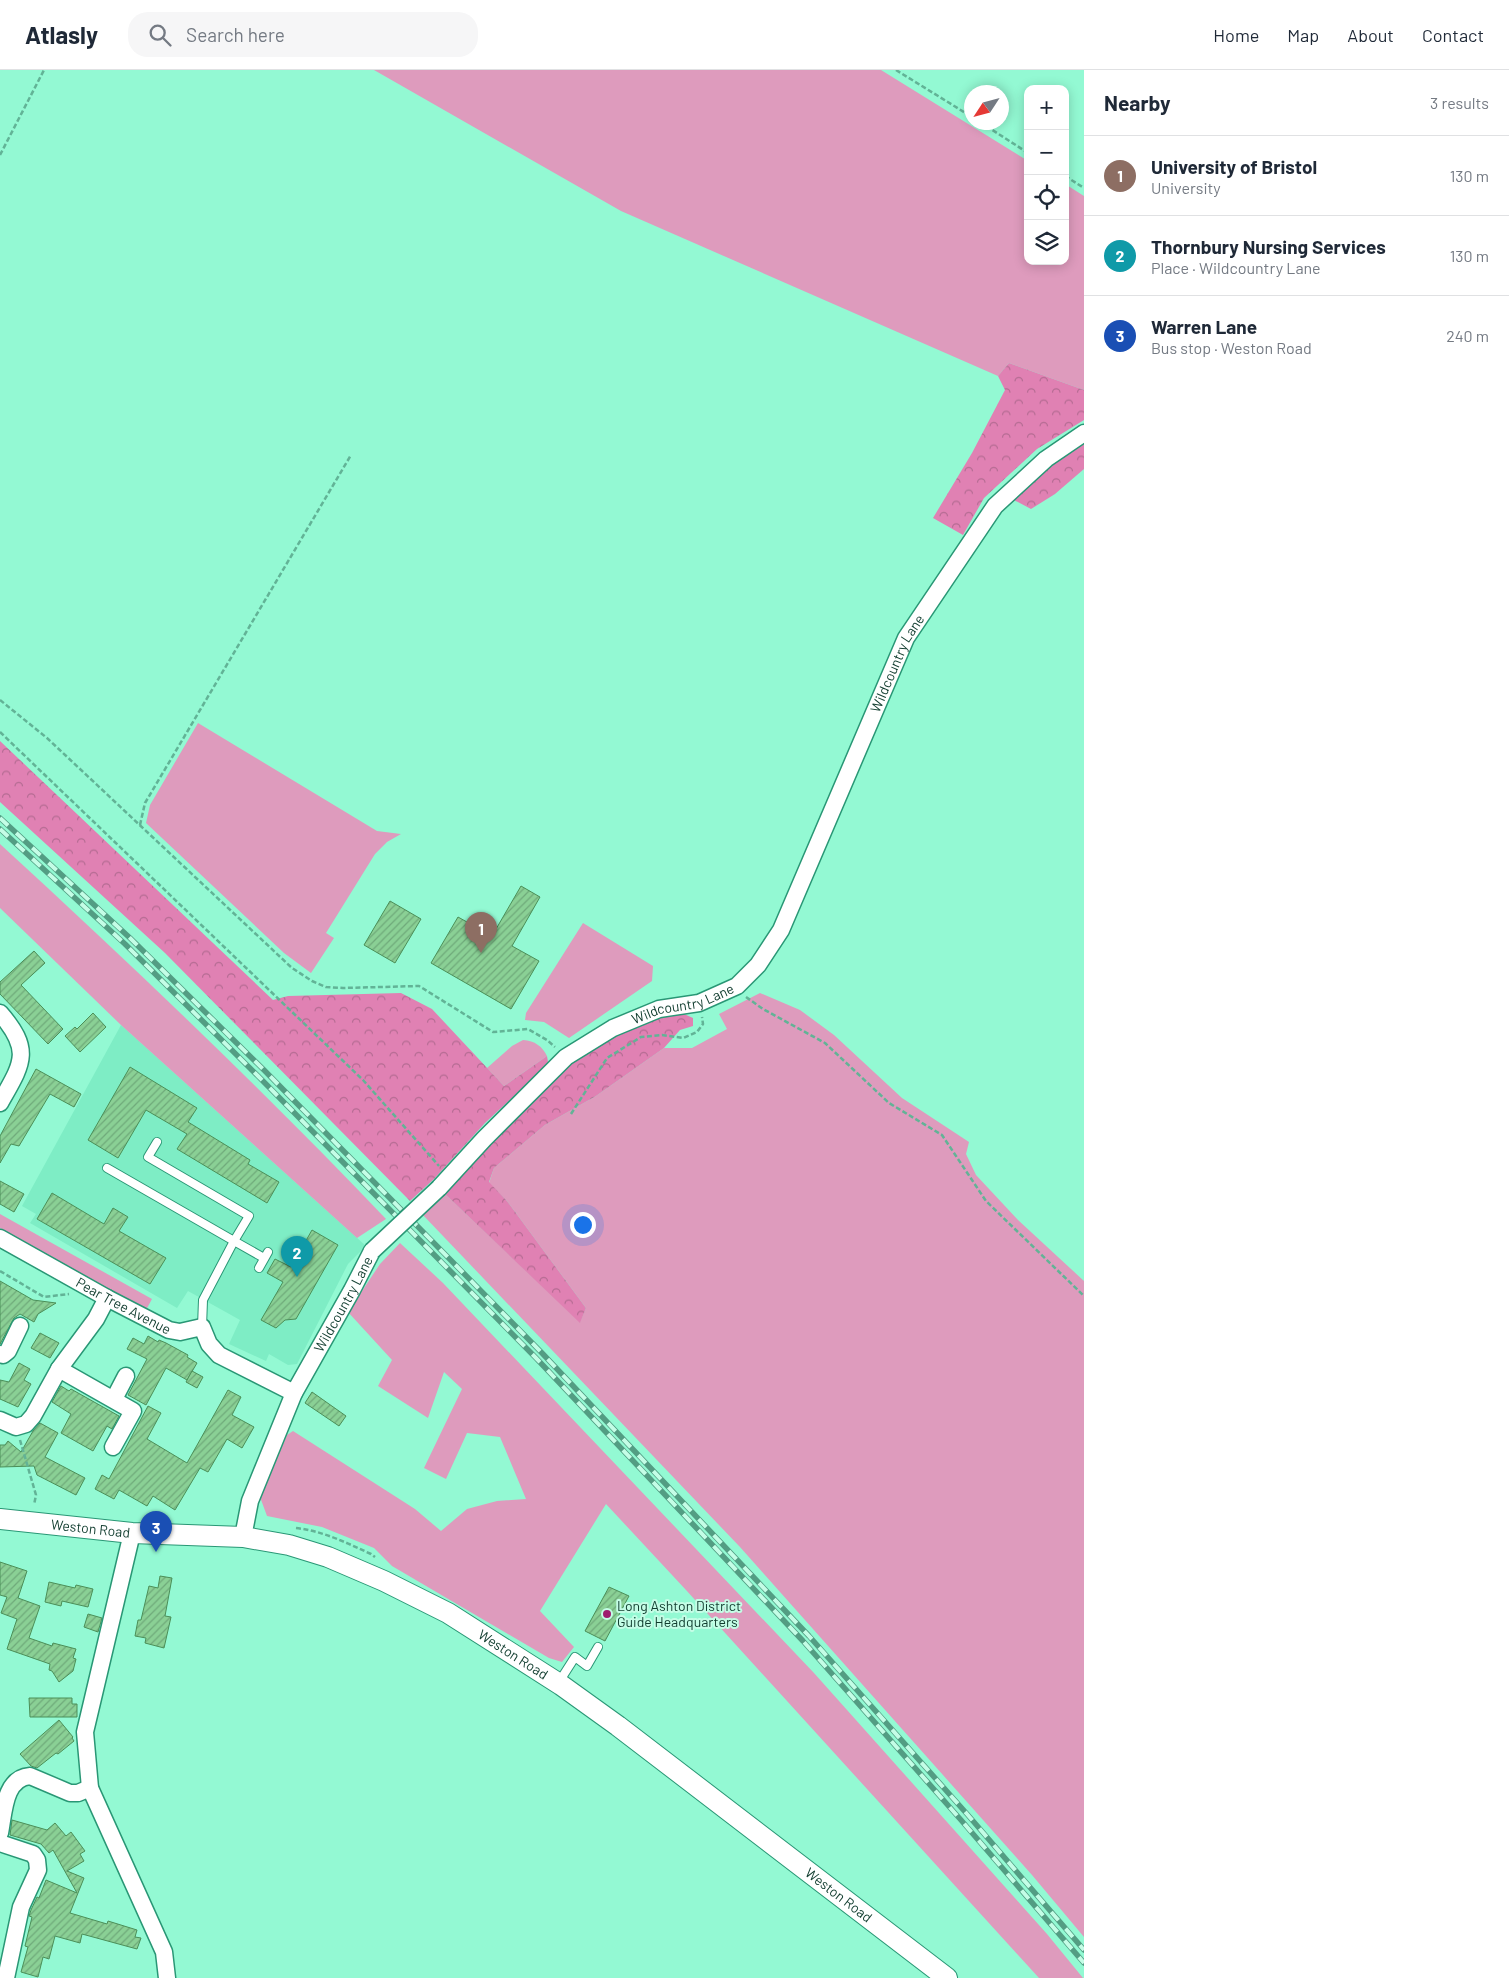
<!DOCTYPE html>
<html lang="en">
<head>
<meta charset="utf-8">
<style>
  :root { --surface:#fff; --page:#f6f6f7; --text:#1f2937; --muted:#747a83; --line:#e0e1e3; --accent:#0b8043 }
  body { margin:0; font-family:Barlow,sans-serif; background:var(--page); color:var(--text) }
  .controls { position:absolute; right:15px; top:15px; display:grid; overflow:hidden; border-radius:10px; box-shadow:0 2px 12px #0003 }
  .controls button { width:45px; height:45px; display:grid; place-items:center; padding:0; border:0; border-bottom:1px solid var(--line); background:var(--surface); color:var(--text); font:25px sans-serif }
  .compass { position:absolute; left:964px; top:15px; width:45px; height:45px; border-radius:50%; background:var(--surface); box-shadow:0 2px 12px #0003; rotate:234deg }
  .you { position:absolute; left:582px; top:1154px; width:18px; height:18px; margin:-12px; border:4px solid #fff; border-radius:50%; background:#1a73e8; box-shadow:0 0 0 8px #1a73e833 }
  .badge { display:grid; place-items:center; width:32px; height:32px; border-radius:50%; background:var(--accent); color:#fff; font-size:16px; font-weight:700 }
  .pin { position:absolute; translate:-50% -41px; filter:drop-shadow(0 1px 2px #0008) }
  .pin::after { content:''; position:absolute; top:26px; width:18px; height:15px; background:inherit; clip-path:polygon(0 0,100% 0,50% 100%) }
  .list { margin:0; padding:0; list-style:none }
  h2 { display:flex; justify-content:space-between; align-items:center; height:65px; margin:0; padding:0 20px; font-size:21px }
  h2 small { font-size:16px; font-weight:400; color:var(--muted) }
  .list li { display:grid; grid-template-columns:32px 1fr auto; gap:15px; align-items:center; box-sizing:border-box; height:80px; padding:0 20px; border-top:1px solid var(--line) }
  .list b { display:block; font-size:19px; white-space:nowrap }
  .list p { margin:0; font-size:16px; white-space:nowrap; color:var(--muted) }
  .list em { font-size:16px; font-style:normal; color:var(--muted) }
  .icon { flex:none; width:28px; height:28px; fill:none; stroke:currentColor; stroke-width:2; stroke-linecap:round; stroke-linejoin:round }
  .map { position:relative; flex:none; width:1084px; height:1908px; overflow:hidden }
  header { display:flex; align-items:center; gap:30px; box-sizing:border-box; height:70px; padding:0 25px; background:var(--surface); border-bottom:1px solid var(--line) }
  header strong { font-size:24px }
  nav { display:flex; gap:28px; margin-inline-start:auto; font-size:18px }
  .search { width:350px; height:45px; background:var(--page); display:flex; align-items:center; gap:12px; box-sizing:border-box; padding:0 18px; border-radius:20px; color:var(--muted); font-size:19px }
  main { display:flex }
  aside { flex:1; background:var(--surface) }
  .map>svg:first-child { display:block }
  .built { fill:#7eedc5 }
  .green { fill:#de9bbd }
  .forest { fill:url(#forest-crowns) }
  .building { fill:url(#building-hatch); stroke:#4b8f58 }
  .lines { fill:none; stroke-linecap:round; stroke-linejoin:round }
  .service-casing { stroke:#299775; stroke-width:10 }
  .minor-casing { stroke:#299775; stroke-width:19 }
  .tertiary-casing { stroke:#299775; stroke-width:22 }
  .path { stroke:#62b396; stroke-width:2.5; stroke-dasharray:5 2.5; stroke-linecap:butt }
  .service { stroke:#fff; stroke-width:8 }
  .minor { stroke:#fff; stroke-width:16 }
  .tertiary { stroke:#fff; stroke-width:20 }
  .rail-casing { stroke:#539d83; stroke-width:5.5 }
  .rail { stroke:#c4fde6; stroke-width:4; stroke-dasharray:11; stroke-linecap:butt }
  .minor-bridge-casing { stroke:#299775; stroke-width:19; stroke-linecap:butt }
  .minor-bridge { stroke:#fff; stroke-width:16 }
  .poi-dot { fill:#9e1c6e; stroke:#c4fde6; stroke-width:2 }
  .labels { text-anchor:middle; stroke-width:4; stroke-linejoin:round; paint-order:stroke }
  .street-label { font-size:14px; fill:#103c2e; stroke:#c4fde6 }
  .poi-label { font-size:14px; fill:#103c2e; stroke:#c4fde6; text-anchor:start }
</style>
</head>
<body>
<header>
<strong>Atlasly</strong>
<div class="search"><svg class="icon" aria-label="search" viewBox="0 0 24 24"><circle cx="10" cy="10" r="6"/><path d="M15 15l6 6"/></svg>Search here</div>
<nav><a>Home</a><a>Map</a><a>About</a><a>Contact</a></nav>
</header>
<main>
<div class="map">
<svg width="1084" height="1908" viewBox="0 0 1084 1908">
  <defs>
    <pattern id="forest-crowns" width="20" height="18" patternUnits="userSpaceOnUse" patternTransform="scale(1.25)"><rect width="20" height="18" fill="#e081b3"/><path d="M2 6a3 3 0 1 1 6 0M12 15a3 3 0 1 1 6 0" fill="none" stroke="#b46b92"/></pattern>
    <pattern id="building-hatch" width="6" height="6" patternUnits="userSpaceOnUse" patternTransform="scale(1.25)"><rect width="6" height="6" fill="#8ad095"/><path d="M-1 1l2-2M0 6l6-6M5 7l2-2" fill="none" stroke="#6faa7a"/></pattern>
  </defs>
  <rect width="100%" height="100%" fill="#93f9d3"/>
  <polygon class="built" points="121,955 366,1176 348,1194 297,1294 288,1295 269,1284 266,1291 229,1274 240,1250 188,1221 177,1238 30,1153 36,1144 22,1136"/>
  <g class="green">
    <polygon points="374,0 881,0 1028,91 1028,191 1065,191 1065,114 1084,126 1084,320 1009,293 998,306 621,141"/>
    <polygon points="198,653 377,761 401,764 387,772 375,784 326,863 334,868 311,903 284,883 146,753 150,735"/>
    <path d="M0,774C132,895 262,1019 386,1149L357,1168L121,955L0,838Z"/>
    <polygon points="583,853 653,896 652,911 569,968 544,952 525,950 526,943"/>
    <polygon points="760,923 800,940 834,965 902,1028 969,1072 966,1084 976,1105 1018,1150 1084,1211 1084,1867 1032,1805 740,1477 422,1144 444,1123 580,1252 586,1238 507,1131 489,1113 494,1098 545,1055 596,1026 664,978 692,978 727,959 719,944"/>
    <path d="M523,970C535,971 542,976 547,986L504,1016L487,998L512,976Z"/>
    <polygon points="0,1144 152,1229 146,1240 0,1158"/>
    <polygon points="400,1173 443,1213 814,1603 1047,1864 1083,1908 1039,1908 686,1520 606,1434 540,1541 574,1577 562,1592 549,1588 392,1496 374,1478 322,1457 267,1446 260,1427 287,1365 293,1361 415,1439 441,1461 467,1439 497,1431 526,1429 500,1367 467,1363 446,1409 424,1398 462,1319 444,1302 428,1348 378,1316 392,1290 348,1242 380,1194"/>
  </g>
  <g class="forest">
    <polygon points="1009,293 1084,320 1084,350 1037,379 984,428 963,465 933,448 972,383 1005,320 998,306"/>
    <polygon points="1084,374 1084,399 1055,424 1031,439 1012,429 1049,397"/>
    <polygon points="0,671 273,930 288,926 401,923 432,939 504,1016 547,986 548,992 544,998 485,1053 434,1109 410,1131 165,883 0,732"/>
    <polygon points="684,944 693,948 693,956 680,960 664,978 596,1026 545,1055 494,1098 489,1112 507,1131 586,1238 580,1253 444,1123 487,1074 569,992 614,963 657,946"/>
  </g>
  <g class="building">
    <polygon points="521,816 540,827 512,876 539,891 511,939 431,893 458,847 492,866"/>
    <polygon points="390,831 421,849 395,893 364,875"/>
    <polygon points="34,881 45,893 21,915 63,959 48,974 0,924 0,912"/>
    <polygon points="93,943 106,957 80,982 65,966 75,957 77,959"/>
    <polygon points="130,997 197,1038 188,1052 250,1090 248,1094 279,1112 267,1133 177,1079 187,1064 146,1040 118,1088 88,1070"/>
    <polygon points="36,999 81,1024 74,1037 50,1024 19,1076 11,1074 0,1093 0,1066"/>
    <polygon points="0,1111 24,1124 14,1142 0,1134"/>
    <polygon points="52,1123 104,1154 113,1138 128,1147 119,1161 166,1188 150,1214 37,1149"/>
    <polygon points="312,1160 338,1175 296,1249 285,1250 276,1258 261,1250 283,1212 267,1203 275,1189 291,1197"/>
    <polygon points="0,1211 33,1230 56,1233 38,1244 34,1252 20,1244 14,1248 0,1274"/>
    <polygon points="40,1263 59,1273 50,1288 31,1278"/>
    <polygon points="148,1266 158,1272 159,1270 166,1273 188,1285 187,1287 197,1293 187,1310 166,1298 146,1335 128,1325 147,1289 127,1279 133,1268 144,1274"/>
    <polygon points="19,1293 30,1299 24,1310 31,1314 18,1337 0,1329 0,1310 9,1312"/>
    <polygon points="192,1301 203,1307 197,1318 186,1312"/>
    <polygon points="61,1316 69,1321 71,1319 119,1346 112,1359 107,1356 93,1381 61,1363 71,1344 52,1332"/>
    <polygon points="228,1320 241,1327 232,1345 254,1357 242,1378 227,1369 208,1402 200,1398 175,1440 153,1426 147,1436 119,1420 114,1429 95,1419 102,1405 109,1409 148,1336 161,1343 147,1369 187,1393"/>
    <polygon points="312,1322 346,1346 339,1356 305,1333"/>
    <polygon points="40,1353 58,1363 45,1387 85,1408 76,1425 37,1405 34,1396 0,1397 0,1375 5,1375 8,1371 21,1382 33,1361"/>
    <polygon points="0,1492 27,1501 18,1528 40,1536 29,1568 52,1576 53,1573 76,1579 73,1588 76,1589 73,1601 59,1612 52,1601 49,1600 50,1594 7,1579 17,1549 1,1543 7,1527 0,1525"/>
    <polygon points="160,1506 172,1508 165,1546 171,1547 164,1578 145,1573 146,1568 135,1566 138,1550 141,1550 149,1516 158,1518"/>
    <polygon points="49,1512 75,1518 76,1515 93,1519 88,1537 62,1531 61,1536 45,1532"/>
    <polygon points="609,1517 629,1526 605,1571 585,1561"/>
    <polygon points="88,1544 102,1548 98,1562 84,1557"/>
    <polygon points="29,1628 72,1628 72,1634 77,1634 77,1647 30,1647"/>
    <polygon points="59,1650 73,1667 72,1668 74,1671 58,1684 56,1683 37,1698 31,1696 20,1684"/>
    <polygon points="12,1750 47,1760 55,1753 66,1766 71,1762 85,1781 80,1784 84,1791 67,1801 84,1808 70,1843 107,1854 108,1851 137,1860 135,1867 141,1868 137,1879 82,1864 80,1873 55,1866 49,1889 43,1887 38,1907 21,1902 28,1877 25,1876 32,1847 29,1846 31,1840 37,1827 39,1828 46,1810 77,1823 53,1780 49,1783 41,1774 10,1765"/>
  </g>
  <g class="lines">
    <g class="service-casing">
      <g id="service">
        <polyline points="107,1098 234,1171 249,1146 148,1087 157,1072"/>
        <polyline points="259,1198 268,1182"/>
        <polyline points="202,1257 203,1230 234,1171 264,1188"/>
        <polyline points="559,1612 575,1587 587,1596 598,1577"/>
      </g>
    </g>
    <g class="minor-casing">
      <g id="minor">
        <path d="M0,943C33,981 22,994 0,1033"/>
        <path id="s1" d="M439,1118L484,1069L566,987L613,958L659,939L699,933L737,916L758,895L781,860L906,568L995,436L1046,389L1084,363"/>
        <path id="s2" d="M0,1168L107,1228L169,1260L180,1262L202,1257L209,1274L219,1285L294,1323"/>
        <polyline points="0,1284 3,1285 8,1281 20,1256"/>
        <polyline points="59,1299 133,1341 113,1377"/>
        <polyline points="114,1329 126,1306"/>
        <polyline points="0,1350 16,1357 26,1354 33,1346 59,1299 96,1249 107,1228"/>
        <polyline points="132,1463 85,1662 90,1718 164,1882 167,1908"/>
        <path id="s3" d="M243,1467L250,1431L294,1323L352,1220L372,1181"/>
        <path d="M0,1763C4,1743 4,1708 30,1706L70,1723H78L90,1718"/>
        <polyline points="0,1773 33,1784 37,1790 38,1800 21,1837 6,1908"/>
      </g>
    </g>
    <g class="tertiary-casing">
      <g id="tertiary">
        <path id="s4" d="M0,1449L132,1463L243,1467L289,1475L328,1487L384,1511L448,1543L561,1615L618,1656L947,1908"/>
      </g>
    </g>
    <g class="path">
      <polyline points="896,0 972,47"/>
      <polyline points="980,52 1028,83"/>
      <polyline points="0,85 44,0"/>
      <polyline points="1065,106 1084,118"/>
      <polyline points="0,630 47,668 292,898 312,911 326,917 343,918 419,916 493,962 528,959 547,970 555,977"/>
      <polyline points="0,662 363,1010 439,1096"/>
      <polyline points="140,755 145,733 351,385"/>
      <polyline points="746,927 763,939 825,973 889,1033 942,1065 986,1131 1084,1226"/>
      <polyline points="571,1044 607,988 641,967 662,965 683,968 697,962 703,954 702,947"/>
      <polyline points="0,1201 44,1227 69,1224"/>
      <polyline points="20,1370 36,1425 34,1435"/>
      <path d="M296,1458C323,1461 347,1473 371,1484L375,1487"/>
    </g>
    <use href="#service" class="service"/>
    <use href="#minor" class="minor"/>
    <use href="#tertiary" class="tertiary"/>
    <g class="rail-casing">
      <g id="rail">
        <polyline points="0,748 130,868 264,1000 542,1283 809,1566 967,1744 1084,1880"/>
        <polyline points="0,759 125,874 258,1006 536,1288 803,1571 961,1750 1084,1893"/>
      </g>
    </g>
    <use href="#rail" class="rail"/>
    <g class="minor-bridge-casing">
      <polyline id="minor-bridge" points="372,1181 439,1118"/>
    </g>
    <use href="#minor-bridge" class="minor-bridge"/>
  </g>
  <circle class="poi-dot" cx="607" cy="1544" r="5"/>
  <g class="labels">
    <g class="street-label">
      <text dy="5" stroke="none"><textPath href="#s1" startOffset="732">Wildcountry Lane</textPath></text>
      <text dy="5" stroke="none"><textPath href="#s1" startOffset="312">Wildcountry Lane</textPath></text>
      <text dy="5" stroke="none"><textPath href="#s3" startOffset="255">Wildcountry Lane</textPath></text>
      <text dy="5" stroke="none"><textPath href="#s2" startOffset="141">Pear Tree Avenue</textPath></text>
      <text dy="5" stroke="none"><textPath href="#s4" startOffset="91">Weston Road</textPath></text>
      <text dy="5" stroke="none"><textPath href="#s4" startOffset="541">Weston Road</textPath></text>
      <text dy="5" stroke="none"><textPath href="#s4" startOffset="946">Weston Road</textPath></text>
    </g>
    <g class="poi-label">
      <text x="617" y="1541">Long Ashton District<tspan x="617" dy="16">Guide Headquarters</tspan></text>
    </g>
  </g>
</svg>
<div class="controls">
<button>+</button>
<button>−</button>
<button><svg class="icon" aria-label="locate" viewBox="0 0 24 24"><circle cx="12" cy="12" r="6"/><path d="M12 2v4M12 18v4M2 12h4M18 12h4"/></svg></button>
<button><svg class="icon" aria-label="layers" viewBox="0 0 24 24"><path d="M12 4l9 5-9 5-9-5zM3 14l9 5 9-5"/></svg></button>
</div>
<svg class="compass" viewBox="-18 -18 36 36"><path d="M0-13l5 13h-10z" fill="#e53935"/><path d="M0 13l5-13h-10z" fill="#747a83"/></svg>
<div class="you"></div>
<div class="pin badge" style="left:481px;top:883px;background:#8d6e63">1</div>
<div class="pin badge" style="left:297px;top:1207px;background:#0f9aa8">2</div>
<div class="pin badge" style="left:156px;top:1482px;background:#1a4fb4">3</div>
</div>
<aside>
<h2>Nearby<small>3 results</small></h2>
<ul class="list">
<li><span class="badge" style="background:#8d6e63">1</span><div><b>University of Bristol</b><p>University</p></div><em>130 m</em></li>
<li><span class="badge" style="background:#0f9aa8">2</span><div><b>Thornbury Nursing Services</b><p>Place · Wildcountry Lane</p></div><em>130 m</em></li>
<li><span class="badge" style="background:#1a4fb4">3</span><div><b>Warren Lane</b><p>Bus stop · Weston Road</p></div><em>240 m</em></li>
</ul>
</aside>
</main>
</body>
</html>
